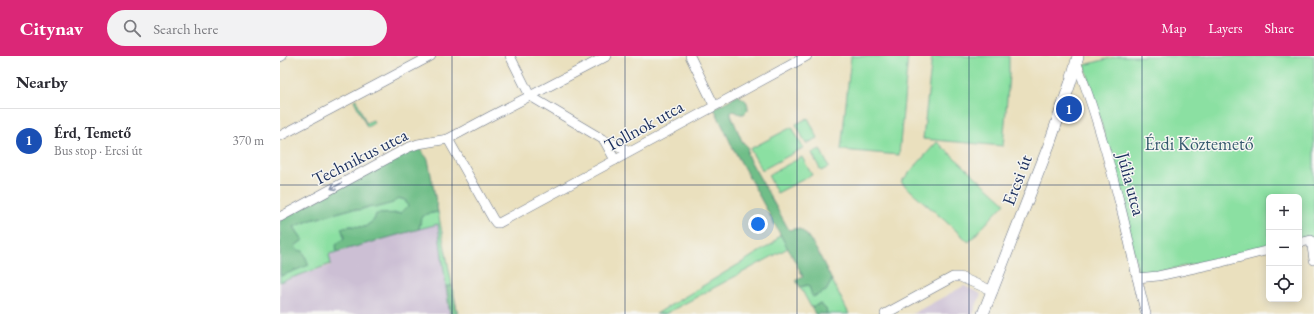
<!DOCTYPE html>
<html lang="en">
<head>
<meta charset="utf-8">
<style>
  :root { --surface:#fff; --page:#f2f2f3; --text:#2b2b33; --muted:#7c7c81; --line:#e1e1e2; --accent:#db2777 }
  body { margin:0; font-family:"EB Garamond",serif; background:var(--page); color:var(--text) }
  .controls { position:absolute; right:12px; bottom:12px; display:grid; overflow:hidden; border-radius:6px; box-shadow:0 2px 10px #0003 }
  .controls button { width:36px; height:36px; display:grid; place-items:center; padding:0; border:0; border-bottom:1px solid var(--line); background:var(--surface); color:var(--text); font:20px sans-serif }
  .you { position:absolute; left:478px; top:168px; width:14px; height:14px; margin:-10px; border:3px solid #fff; border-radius:50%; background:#1a73e8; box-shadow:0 0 0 6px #1a73e833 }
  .badge { display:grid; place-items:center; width:26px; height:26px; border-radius:50%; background:var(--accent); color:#fff; font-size:13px; font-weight:700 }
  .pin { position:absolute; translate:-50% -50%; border:2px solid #fff; box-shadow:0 1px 4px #0006 }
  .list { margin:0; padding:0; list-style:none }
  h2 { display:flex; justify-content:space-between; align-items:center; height:52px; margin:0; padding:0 16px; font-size:17px }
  h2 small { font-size:13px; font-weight:400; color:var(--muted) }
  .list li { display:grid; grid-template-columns:26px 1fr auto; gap:12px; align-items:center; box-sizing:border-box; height:64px; padding:0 16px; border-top:1px solid var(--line) }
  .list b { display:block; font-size:15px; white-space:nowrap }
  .list p { margin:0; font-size:13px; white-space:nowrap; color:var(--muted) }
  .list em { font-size:13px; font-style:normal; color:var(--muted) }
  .icon { flex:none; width:22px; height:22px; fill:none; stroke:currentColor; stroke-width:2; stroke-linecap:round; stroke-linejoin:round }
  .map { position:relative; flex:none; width:1034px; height:258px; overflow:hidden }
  header { display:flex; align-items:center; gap:24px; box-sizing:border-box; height:56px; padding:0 20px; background:var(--accent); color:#fff }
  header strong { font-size:19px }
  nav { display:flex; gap:22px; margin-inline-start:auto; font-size:14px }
  .search { width:280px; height:36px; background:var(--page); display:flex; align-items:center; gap:10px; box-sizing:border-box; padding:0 14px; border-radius:22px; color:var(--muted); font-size:15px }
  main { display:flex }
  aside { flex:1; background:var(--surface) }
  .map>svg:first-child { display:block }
  .industrial { fill:#ccbfd4 }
  .green { fill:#8be0a2; stroke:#538880 }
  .forest { fill:#70be88; stroke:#467673 }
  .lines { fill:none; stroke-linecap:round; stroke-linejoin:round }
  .minor-casing { stroke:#636d80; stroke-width:10 }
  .major-casing { stroke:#636d80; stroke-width:12 }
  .minor { stroke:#fff; stroke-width:9 }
  .major { stroke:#fff; stroke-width:11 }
  .oneway { stroke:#8d97ae }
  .grid { fill:none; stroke:#1b2f5e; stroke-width:1; stroke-opacity:0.55 }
  .labels { text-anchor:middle; stroke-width:3; stroke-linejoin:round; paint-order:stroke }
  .street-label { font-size:18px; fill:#1b2f5e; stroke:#f6f6f2 }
  .park-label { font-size:18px; fill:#375b6f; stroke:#f6f6f2 }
</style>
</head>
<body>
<header>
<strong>Citynav</strong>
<div class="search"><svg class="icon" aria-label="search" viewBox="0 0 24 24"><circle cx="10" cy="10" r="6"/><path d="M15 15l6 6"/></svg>Search here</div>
<nav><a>Map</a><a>Layers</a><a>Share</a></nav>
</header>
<main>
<aside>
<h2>Nearby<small></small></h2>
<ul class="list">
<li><span class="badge" style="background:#1a4fb4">1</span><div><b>Érd, Temető</b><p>Bus stop · Ercsi út</p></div><em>370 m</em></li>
</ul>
</aside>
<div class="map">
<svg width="1034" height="258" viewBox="0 0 1034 258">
  <rect width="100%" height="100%" fill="#f6f6f2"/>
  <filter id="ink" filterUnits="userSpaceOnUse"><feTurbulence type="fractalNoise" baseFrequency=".025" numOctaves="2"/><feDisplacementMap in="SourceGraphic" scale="8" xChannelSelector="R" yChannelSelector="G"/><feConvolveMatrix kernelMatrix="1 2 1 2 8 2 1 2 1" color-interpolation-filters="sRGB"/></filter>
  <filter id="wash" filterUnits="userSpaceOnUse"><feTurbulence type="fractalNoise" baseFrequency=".012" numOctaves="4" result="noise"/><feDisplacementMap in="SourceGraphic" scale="16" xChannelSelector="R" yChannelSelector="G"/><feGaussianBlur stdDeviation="0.9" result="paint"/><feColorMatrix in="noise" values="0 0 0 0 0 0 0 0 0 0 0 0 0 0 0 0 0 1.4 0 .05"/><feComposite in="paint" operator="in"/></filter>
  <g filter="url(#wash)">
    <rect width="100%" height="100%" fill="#eae0be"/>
    <g class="industrial">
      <polygon points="158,167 170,258 0,258 0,226 51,209 49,198"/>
      <polygon points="684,230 701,238 693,258 632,258"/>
    </g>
    <g class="green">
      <polygon points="571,0 628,0 619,99 561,94"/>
      <polygon points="652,0 729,0 729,19 723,90 643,83"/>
      <polygon points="838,0 1034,0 1034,190 1019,185 1019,141 989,141 989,192 859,220 835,118 805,9"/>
      <polygon points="76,43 86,67 93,64 94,67 87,71 74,44"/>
      <polygon points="528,62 538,82 526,88 516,68"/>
      <polygon points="512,71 523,92 482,114 470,93"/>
      <polygon points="657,86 725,147 689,186 621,126"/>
      <polygon points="540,93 549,111 541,115 532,97"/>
      <polygon points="522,101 532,119 497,137 488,119"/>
      <polygon points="118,142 125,144 128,150 121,157 110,158 94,164 85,171 70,170 62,173 64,182 56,192 57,196 49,198 51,208 0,226 0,217 1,220 17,194 15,190 23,184 14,171 31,164 71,153 79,154"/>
      <polygon points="158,156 172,229 166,231 158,168 139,173 141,161 147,158"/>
      <polygon points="500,178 508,192 385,258 376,258 494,187"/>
      <polygon points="552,224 569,258 547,258 546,253 540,248 531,251 520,231 528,229 530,233 546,235"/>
    </g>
    <g class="forest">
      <path d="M459,39L460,41C467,44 468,47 468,54L464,58H460L454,55L451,56V59L462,85L468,91L467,99L509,174C512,173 516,172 519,173C530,176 546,213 552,224L546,235L533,241C530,237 531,233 528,229L520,231L516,224L523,220L453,92L434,52Z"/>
      <polygon points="137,90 148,103 158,156 147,158 141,161 139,173 57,196 56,189 64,182 64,178 61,173 70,170 85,171 94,164 96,158 121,157 128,150 125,144 118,142 113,147 95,152 91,150 79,154 71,153 31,164 14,171 23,184 15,190 17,194 23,195 29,209 1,220 0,217 0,164"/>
      <polygon points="172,229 178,258 170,258 166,231"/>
      <polygon points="540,248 546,253 547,258 535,258 531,251"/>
    </g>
  </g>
  <g filter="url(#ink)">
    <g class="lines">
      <g class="minor-casing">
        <g id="minor">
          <polyline points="230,0 250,40 324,84"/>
          <polyline points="410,0 434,49"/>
          <polyline points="0,1 2,0"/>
          <path d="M797,8C816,57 830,108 843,160C851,192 857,225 866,258"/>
          <polyline points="0,80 151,0"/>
          <polyline points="168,83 213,163 216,167 219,167 527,0"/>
          <polyline points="335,104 324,84 350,95"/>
          <polyline points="0,161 127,92 138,88 168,83 211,60 250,40 327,0"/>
          <polyline points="1019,187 1031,184 1034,204"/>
          <polyline points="857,222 878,220 942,206 989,194"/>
          <polyline points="605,258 673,221 680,221 713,235"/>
        </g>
      </g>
      <g class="major-casing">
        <polyline id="major" points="703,258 769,89 791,25 798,0"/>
      </g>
      <use href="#minor" class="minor"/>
      <use href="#major" class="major"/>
    </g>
    <defs><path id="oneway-shaft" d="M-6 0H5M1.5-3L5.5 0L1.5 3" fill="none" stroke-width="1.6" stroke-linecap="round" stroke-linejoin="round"/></defs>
    <use class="oneway" href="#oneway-shaft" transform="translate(56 130) rotate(152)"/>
  </g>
  <path class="grid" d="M172,0V258M345,0V258M517,0V258M689,0V258M862,0V258M0,129H1034"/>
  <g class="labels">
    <g class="street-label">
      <text transform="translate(364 70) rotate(-29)" y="6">Tollnok utca</text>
      <text transform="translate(80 101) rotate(-27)" y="6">Technikus utca</text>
      <text transform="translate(737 124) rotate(-69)" y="6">Ercsi út</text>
      <text transform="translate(851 128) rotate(75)" y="6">Júlia utca</text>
    </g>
    <g class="park-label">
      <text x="919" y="94">Érdi Köztemető</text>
    </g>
  </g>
</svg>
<div class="controls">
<button>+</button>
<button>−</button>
<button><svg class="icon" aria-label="locate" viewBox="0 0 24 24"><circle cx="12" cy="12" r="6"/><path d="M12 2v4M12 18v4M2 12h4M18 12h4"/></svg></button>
</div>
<div class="you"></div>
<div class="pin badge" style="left:789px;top:53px;background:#1a4fb4">1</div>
</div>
</main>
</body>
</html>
